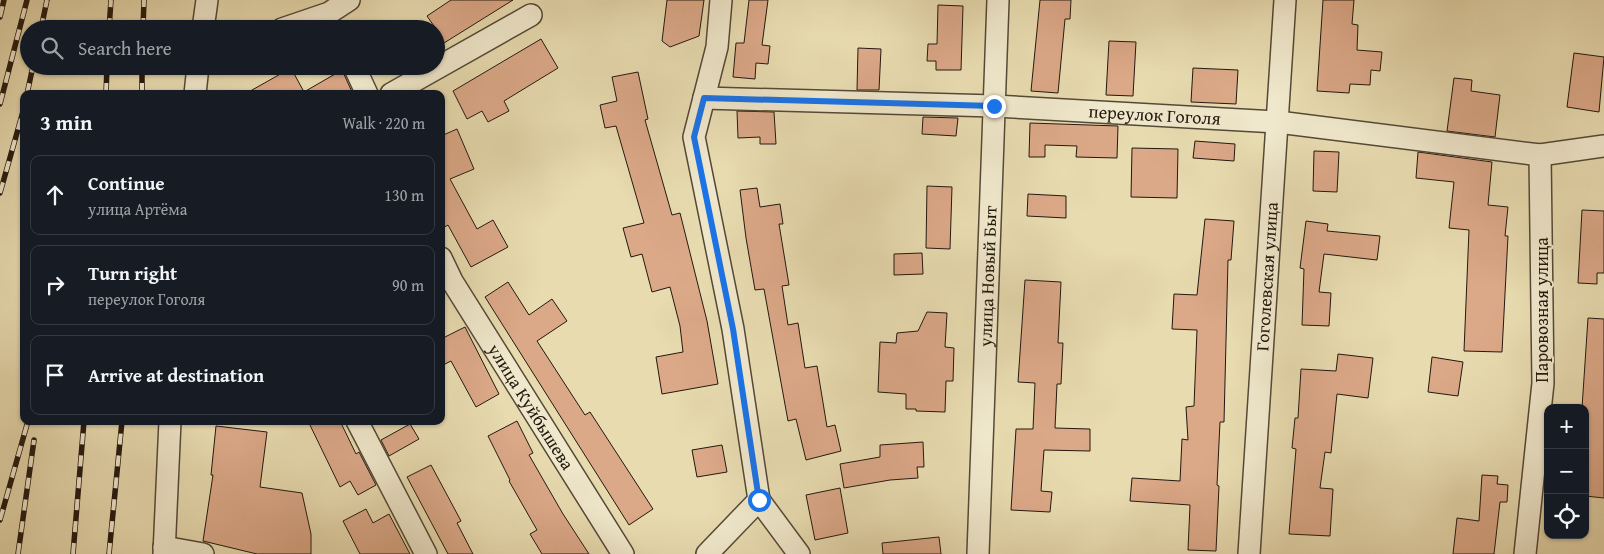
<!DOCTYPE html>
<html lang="en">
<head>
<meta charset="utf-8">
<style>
  :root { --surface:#171b24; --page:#242831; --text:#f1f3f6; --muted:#9ea1a6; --line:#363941 }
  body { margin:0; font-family:"Gentium Book Plus",serif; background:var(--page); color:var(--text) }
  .controls { position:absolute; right:15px; bottom:15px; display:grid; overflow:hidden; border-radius:10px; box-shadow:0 1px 4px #0004 }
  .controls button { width:45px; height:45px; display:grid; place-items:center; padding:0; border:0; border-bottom:1px solid var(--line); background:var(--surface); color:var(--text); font:25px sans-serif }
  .stop { position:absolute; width:15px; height:15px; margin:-11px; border:4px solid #1a73e8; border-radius:50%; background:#fff }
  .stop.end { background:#1a73e8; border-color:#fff; box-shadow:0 1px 5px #0008 }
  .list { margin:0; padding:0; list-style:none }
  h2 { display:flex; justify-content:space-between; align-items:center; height:65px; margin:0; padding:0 20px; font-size:21px }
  h2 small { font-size:16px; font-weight:400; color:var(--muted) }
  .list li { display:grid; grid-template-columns:32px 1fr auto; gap:15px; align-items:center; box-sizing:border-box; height:80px; margin:0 10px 10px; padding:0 10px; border:1px solid var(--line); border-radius:10px }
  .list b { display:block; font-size:19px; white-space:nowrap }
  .list p { margin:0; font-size:16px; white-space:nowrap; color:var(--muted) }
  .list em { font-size:16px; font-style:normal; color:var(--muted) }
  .icon { flex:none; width:28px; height:28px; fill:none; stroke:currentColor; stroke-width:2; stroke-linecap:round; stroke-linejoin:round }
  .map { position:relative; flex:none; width:1604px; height:554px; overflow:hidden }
  .search { position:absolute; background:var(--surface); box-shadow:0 1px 4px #0004; left:20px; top:20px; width:425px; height:55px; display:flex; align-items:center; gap:12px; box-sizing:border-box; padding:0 18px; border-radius:28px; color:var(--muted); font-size:19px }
  .panel { position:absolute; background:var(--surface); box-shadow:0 1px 4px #0004; left:20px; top:90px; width:425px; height:335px; border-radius:10px }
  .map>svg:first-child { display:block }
  .building { fill:#dba888; stroke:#23180f }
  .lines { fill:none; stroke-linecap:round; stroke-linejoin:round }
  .minor-casing { stroke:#544937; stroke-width:24 }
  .minor { stroke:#f0e8cc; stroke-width:21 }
  .rail-casing { stroke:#23180f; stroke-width:5.5 }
  .rail { stroke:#f0e8cc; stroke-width:4; stroke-dasharray:11; stroke-linecap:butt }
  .route { stroke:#1a73e8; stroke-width:6 }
  .labels { text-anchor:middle; stroke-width:4; stroke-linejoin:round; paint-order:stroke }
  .street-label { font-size:18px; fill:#23180f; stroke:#f0e8cc }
</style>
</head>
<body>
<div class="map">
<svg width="1604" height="554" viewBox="0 0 1604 554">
  <rect width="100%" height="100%" fill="#e8dbb0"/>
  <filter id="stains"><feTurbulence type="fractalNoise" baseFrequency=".004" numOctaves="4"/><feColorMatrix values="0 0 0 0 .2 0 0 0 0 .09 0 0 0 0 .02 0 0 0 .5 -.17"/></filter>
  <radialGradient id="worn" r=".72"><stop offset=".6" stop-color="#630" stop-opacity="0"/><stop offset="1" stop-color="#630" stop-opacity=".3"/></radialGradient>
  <g class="building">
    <polygon points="451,0 513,0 436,48 436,29 427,16"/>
    <polygon points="667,0 704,0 699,36 670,47 662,41"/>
    <polygon points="749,0 768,0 762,45 770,46 768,64 756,63 755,79 733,77 736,43 744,43"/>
    <polygon points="1040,0 1071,0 1070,19 1065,19 1058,93 1031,91"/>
    <polygon points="1323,0 1354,0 1352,24 1358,25 1357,50 1382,52 1380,71 1371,70 1370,85 1350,84 1349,93 1317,91"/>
    <polygon points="938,5 963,6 961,70 936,70 936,61 927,61 928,44 937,44"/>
    <polygon points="541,39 558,68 504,101 509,111 488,122 482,111 467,119 453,91"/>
    <polygon points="1109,41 1136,42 1133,96 1106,95"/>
    <polygon points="858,48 881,49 879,90 857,90"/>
    <polygon points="1574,53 1604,57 1599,112 1567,107"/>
    <polygon points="291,68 304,92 342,70 353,94 245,94"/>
    <polygon points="1193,68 1238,70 1236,104 1191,102"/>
    <polygon points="638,72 648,119 645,120 672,215 680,213 707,321 718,384 662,394 656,357 683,352 680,326 670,287 652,292 642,254 631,257 623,228 644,223 616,126 605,128 600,105 617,101 612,77"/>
    <polygon points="1454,78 1472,80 1471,91 1500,95 1495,137 1447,131"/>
    <polygon points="737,111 774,112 776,144 760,144 760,137 738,138"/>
    <polygon points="923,117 958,118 956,136 922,134"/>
    <polygon points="1030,123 1118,126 1117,158 1076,157 1077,146 1045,145 1045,157 1029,157"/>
    <polygon points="457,129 474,169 450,179 477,229 493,220 508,247 471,267 448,225 441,229 441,136"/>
    <polygon points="1195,141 1235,144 1234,161 1193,158"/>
    <polygon points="1132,148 1178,149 1177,198 1131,197"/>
    <polygon points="1314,151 1339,152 1337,192 1313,191"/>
    <polygon points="1418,152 1492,162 1488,205 1508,207 1505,236 1508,236 1502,352 1464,351 1469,230 1449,228 1454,182 1416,178"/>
    <polygon points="927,186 952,187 950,249 926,248"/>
    <polygon points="757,188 760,207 780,204 783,224 779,224 789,285 782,286 788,325 798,323 805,368 817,366 827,427 835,425 841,451 806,460 796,419 788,421 764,289 755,290 746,238 740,190"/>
    <polygon points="1028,194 1066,196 1066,218 1027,216"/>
    <polygon points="1582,210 1604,211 1604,273 1597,273 1597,284 1578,283"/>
    <polygon points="1205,219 1234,221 1231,260 1228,260 1224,422 1220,422 1217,485 1219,486 1216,551 1188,550 1190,505 1130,501 1132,478 1180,481 1182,439 1188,440 1186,407 1194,406 1197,330 1172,329 1174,294 1197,295"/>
    <polygon points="1306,221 1328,224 1327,231 1380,236 1377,260 1324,254 1319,292 1331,293 1329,326 1302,325 1304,269 1300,268"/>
    <polygon points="922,253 923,274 894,275 894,254"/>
    <polygon points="1025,280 1061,282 1058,343 1063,343 1061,384 1057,384 1055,428 1090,429 1090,451 1044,450 1041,491 1052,492 1050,512 1011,510 1016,429 1033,429 1035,383 1018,382"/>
    <polygon points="508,282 529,315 552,299 567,321 537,341 585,415 590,412 653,509 629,525 485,297"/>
    <polygon points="927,312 947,313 945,347 954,348 953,381 946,381 945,412 916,411 916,409 906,409 906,394 878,392 880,342 896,343 897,333 918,331"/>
    <polygon points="1588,318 1604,319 1604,498 1585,496 1585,408 1582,408"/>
    <polygon points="465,327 499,394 476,407 451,361 441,366 441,339"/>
    <polygon points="1338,354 1373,358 1368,398 1337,394 1331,453 1325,452 1320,488 1333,489 1330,536 1289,534 1296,449 1292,448 1295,418 1298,418 1301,369 1336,371"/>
    <polygon points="1432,357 1463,362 1458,396 1428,392"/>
    <polygon points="308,421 340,421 356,454 359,452 376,485 358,495 350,481 340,487"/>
    <polygon points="517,421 533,453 529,455 563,514 589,554 542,554 530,534 537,530 509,481 510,480 488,436"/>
    <polygon points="410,424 419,439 389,456 381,440"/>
    <polygon points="216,426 267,432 260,487 302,493 311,534 311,554 257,554 203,541 213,475 211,475"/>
    <polygon points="923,442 924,467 917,467 918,478 890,480 844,488 840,464 880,457 880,445"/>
    <polygon points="722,445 727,472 697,477 692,450"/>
    <polygon points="431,465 461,521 457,523 473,554 448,554 407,477"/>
    <polygon points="1482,475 1498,476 1497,484 1508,485 1507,502 1500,502 1494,554 1453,554 1457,518 1479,521"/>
    <polygon points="840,488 848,533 815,540 806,495"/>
    <polygon points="366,509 373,523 389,514 410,554 360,554 343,521"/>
    <polygon points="939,537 941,554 883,554 882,543"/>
  </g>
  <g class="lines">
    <g class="minor-casing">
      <g id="minor">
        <polyline points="203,29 207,0"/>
        <polyline points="282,29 329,13 349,0"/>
        <polyline points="354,66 367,94"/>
        <polyline points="195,94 198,66"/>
        <polyline points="391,94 531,15"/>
        <path id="s1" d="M704,98L994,106L1278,122L1540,155L1604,146"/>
        <path id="s2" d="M441,258L452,281L623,554"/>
        <polyline points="357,421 426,554"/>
        <polyline points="759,500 799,554"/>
        <polyline points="164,547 203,554"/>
        <polyline points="164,554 170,421"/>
        <polyline points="707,554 759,500 733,329 694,137 717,47 721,0"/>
        <path id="s3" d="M978,554L998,0"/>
        <path id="s4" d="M1249,554L1285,0"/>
        <polyline points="1525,554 1543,383 1540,155"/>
      </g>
    </g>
    <use href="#minor" class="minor"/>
    <g class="rail-casing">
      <g id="rail">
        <polyline points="0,17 4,0"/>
        <polyline points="41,29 47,0"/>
        <polyline points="109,29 111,0"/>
        <polyline points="143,29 144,0"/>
        <polyline points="27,94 33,66"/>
        <polyline points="106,94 107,66"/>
        <polyline points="142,94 142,66"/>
        <polyline points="0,104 27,0"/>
        <polyline points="0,193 24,108"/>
        <polyline points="0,520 28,421"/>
        <polyline points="18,554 34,440"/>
        <polyline points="73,554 84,421"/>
        <polyline points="109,554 122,421"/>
      </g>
    </g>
    <use href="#rail" class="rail"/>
  </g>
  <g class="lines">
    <polyline class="route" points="759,500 733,329 694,137 704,98 994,106"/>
  </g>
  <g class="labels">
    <g class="street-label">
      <text dy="6" stroke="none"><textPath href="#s1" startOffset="451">переулок Гоголя</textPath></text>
      <text dy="6" stroke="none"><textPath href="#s3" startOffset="278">улица Новый Быт</textPath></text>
      <text dy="6" stroke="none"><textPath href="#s4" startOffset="278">Гоголевская улица</textPath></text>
      <text transform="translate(1542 310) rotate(-90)" y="6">Паровозная улица</text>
      <text dy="6" stroke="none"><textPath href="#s2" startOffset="174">улица Куйбышева</textPath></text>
    </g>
  </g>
  <rect width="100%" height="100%" filter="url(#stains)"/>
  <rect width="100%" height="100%" fill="url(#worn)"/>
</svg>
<div class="controls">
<button>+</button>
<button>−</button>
<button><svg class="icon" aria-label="locate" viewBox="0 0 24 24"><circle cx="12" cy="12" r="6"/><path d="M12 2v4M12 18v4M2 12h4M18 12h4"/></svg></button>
</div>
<div class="stop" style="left:759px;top:500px"></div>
<div class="stop end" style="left:994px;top:106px"></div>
<div class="search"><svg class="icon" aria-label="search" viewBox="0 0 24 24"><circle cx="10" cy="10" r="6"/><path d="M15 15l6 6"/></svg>Search here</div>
<section class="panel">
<h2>3 min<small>Walk · 220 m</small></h2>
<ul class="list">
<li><svg class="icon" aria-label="ahead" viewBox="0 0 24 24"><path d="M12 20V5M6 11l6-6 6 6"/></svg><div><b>Continue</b><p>улица Артёма</p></div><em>130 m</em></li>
<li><svg class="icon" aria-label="right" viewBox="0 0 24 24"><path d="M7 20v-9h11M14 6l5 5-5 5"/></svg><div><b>Turn right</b><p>переулок Гоголя</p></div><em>90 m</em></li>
<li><svg class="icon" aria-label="arrive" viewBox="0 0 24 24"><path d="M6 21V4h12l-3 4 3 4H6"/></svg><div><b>Arrive at destination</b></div></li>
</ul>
</section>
</div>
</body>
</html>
